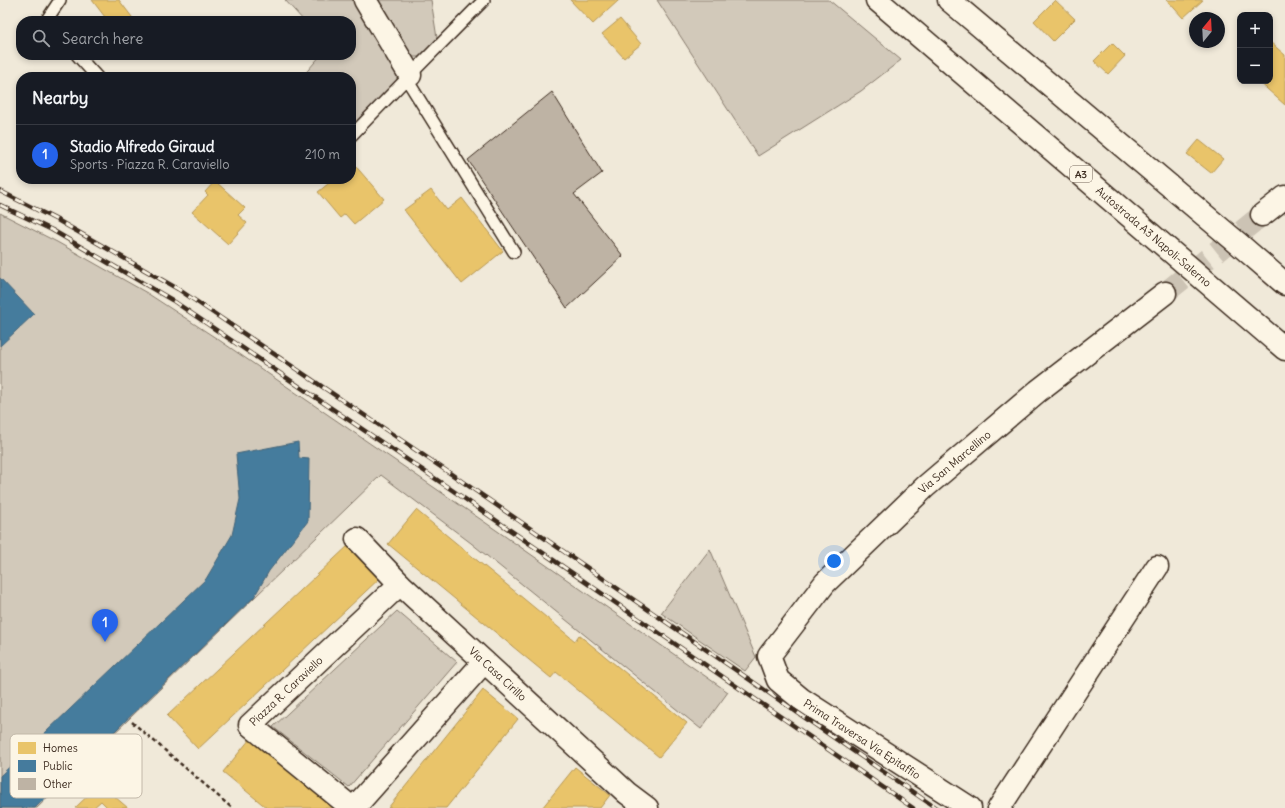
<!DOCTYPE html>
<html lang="en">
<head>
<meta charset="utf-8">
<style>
  :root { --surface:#171b24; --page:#242831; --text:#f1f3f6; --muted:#9ea1a6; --line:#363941; --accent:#2563eb }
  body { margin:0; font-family:Delius,sans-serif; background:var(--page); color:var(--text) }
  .controls { position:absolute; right:12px; top:12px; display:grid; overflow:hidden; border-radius:8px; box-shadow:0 2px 6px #0003 }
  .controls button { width:36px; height:36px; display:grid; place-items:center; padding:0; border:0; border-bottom:1px solid var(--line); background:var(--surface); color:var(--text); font:20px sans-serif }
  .compass { position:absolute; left:1189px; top:12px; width:36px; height:36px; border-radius:50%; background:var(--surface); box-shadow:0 2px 6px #0003; rotate:18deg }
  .you { position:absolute; left:834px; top:561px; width:14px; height:14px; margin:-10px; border:3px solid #fff; border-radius:50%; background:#1a73e8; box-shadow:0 0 0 6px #1a73e833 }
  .badge { display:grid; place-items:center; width:26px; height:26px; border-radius:50%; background:var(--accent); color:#fff; font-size:13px; font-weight:700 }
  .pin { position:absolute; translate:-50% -33px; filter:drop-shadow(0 1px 2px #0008) }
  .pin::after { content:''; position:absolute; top:21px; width:14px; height:12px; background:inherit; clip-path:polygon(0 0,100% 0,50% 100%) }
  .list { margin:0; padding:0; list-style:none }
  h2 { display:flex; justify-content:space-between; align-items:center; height:52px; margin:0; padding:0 16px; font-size:17px }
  h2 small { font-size:13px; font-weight:400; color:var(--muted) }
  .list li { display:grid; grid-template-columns:26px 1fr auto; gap:12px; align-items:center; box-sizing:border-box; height:60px; padding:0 16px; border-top:1px solid var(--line) }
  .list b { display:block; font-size:15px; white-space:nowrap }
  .list p { margin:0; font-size:13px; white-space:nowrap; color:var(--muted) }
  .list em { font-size:13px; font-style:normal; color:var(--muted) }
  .icon { flex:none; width:22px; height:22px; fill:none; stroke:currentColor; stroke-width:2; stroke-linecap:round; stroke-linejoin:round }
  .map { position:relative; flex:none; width:1285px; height:808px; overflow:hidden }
  .search { position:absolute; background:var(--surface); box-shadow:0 2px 6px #0003; left:16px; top:16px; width:340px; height:44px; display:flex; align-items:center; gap:10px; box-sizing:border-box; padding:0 14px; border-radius:16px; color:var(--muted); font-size:15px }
  .panel { position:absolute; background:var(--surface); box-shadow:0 2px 6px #0003; left:16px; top:72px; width:340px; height:112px; border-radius:16px }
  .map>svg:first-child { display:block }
  .green { fill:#d2c9ba; stroke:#867a6c }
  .homes { fill:#e9c46a; stroke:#b59653 }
  .public { fill:#457b9d; stroke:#426377 }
  .building { fill:#beb3a4; stroke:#3b2a1e }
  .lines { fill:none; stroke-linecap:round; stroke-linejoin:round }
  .minor-tunnel { stroke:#ccc3b4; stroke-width:22; stroke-dasharray:22 11; stroke-linecap:butt }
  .service-casing { stroke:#3b2a1e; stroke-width:14 }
  .minor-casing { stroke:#3b2a1e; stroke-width:25 }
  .motorway-casing { stroke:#3b2a1e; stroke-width:25 }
  .path { stroke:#3b2a1e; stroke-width:2.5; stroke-dasharray:4 3; stroke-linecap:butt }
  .service { stroke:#fcf5e5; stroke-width:11 }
  .minor { stroke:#fcf5e5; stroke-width:22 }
  .motorway { stroke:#fcf5e5; stroke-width:22 }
  .rail-casing { stroke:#3b2a1e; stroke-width:4.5 }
  .rail { stroke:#fcf5e5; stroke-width:3; stroke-dasharray:9; stroke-linecap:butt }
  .labels { text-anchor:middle; stroke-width:4; stroke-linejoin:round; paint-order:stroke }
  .shield { fill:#fcf5e5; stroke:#75675a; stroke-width:1 }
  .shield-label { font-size:10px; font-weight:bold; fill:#3b2a1e }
  .street-label { font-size:11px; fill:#3b2a1e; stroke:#fcf5e5 }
  .key { fill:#fcf5e5; stroke:#c2b8a9; stroke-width:1 }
  .key-label { font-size:11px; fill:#3b2a1e }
</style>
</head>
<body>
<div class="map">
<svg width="1285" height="808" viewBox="0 0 1285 808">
  <rect width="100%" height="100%" fill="#f0e9d9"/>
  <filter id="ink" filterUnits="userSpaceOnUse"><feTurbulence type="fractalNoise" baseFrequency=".025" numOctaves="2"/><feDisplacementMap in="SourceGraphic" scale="8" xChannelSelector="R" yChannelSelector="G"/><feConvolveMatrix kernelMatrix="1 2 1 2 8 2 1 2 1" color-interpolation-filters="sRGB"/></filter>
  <g filter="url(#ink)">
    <g class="green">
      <polygon points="285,0 357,0 395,62 397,80 351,127 351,77 302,77 321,55 351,55 351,21 304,21"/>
      <polygon points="374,0 431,0 437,38 421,57 413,57 400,44"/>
      <polygon points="657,0 829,0 901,60 861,91 758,156"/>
      <polygon points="0,213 57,242 147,293 219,340 486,523 728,692 701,729 471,543 381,475 37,808 0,808"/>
      <polygon points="710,549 756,657 745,671 661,613"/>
      <polygon points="397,611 457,662 349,787 273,727"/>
    </g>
    <g class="homes">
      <polygon points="92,0 119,0 135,21 108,21"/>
      <polygon points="570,0 619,0 593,24"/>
      <polygon points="1055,0 1075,19 1053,41 1034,21"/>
      <polygon points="1167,0 1203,0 1183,18"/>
      <polygon points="620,19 641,44 624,58 602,34"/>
      <polygon points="1270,42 1285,55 1285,105 1258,81 1270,81"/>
      <polygon points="1112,43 1125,56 1108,74 1094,61"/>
      <polygon points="1199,140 1223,159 1211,173 1187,154"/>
      <polygon points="353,163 384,199 354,224 345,214 340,218 318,192 334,179 351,179 351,164"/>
      <polygon points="215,181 245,208 238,215 247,223 228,244 192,212 208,195 205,192"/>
      <polygon points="431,190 447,210 462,198 503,251 462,284 404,210"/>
      <polygon points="416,510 575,641 579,635 687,723 659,757 556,672 551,678 388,544"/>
      <polygon points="350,544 381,577 198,749 167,716"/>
      <polygon points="483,690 518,719 446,808 388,808"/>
      <polygon points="250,739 335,808 267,808 223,772"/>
      <polygon points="575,767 610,795 600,808 542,808"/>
      <polygon points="100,784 128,808 108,808 101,801 93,808 75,808"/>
    </g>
    <g class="public">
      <polygon points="0,278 34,314 0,346"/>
      <polygon points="298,442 299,458 309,459 308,521 269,571 254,597 35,808 0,808 0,776 206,579 232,535 240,499 236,454"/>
    </g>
    <polygon class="building" points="552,92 602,173 574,194 623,256 567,308 468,160"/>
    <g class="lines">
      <polyline class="minor-tunnel" points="1165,293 1262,215"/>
      <g class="service-casing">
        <g id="service">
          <polyline points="46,21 60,0"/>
          <polyline points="77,55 97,77"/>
          <polyline points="406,78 514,252"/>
          <polyline points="351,136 410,75 484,0"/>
        </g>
      </g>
      <g class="minor-casing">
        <g id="minor">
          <polyline points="365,0 410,75"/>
          <polyline points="1262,215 1285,197"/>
          <path id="s1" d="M357,539L400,584L627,793L647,808"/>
          <path id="s2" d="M352,808L250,725L400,584"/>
          <polyline points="354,808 484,662"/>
          <path id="s3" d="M970,808L801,699L778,680L769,656L825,583L925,487L1038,391L1165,293"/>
          <polyline points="999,808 1157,567"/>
        </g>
      </g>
      <g class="motorway-casing">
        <g id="motorway">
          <path id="s4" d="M877,0L1285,349"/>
          <polyline points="949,0 1240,245 1285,284"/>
        </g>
      </g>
      <polyline class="path" points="132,722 232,808"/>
      <use href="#service" class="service"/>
      <use href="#minor" class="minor"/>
      <use href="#motorway" class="motorway"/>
      <g class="rail-casing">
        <g id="rail">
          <polyline points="0,191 59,221 178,289 460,480 936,808"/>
          <polyline points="0,205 52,230 172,300 452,490 913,808"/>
        </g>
      </g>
      <use href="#rail" class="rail"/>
    </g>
  </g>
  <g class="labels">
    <rect class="shield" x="1070" y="166" width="22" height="16" rx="3"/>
    <g class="shield-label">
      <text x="1081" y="178">A3</text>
    </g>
    <g class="street-label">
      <text dy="4" stroke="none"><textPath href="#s4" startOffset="364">Autostrada A3 Napoli-Salerno</textPath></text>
      <text dy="4" stroke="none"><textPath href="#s3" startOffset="526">Via San Marcellino</textPath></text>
      <text dy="4" stroke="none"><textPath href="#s1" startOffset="195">Via Casa Cirillo</textPath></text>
      <text dy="4" stroke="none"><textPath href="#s2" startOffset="181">Piazza R. Caraviello</textPath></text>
      <text transform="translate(862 739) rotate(33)" y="4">Prima Traversa Via Epitaffio</text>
    </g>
  </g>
  <rect x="10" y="734" width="132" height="64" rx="6" class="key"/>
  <rect x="18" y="742" width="18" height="12" fill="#e9c46a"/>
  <rect x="18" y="760" width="18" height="12" fill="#457b9d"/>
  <rect x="18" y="778" width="18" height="12" fill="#beb3a4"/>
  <g class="key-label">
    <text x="43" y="752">Homes</text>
    <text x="43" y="770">Public</text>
    <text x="43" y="788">Other</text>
  </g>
</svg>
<div class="controls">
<button>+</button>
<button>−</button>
</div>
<svg class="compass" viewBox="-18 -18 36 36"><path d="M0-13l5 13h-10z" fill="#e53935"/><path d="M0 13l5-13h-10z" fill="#9ea1a6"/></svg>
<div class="you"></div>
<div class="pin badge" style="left:105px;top:642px">1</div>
<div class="search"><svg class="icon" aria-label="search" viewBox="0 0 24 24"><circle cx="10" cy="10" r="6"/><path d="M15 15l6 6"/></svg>Search here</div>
<section class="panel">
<h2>Nearby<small></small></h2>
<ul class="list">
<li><span class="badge">1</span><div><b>Stadio Alfredo Giraud</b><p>Sports · Piazza R. Caraviello</p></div><em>210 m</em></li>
</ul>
</section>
</div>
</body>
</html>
